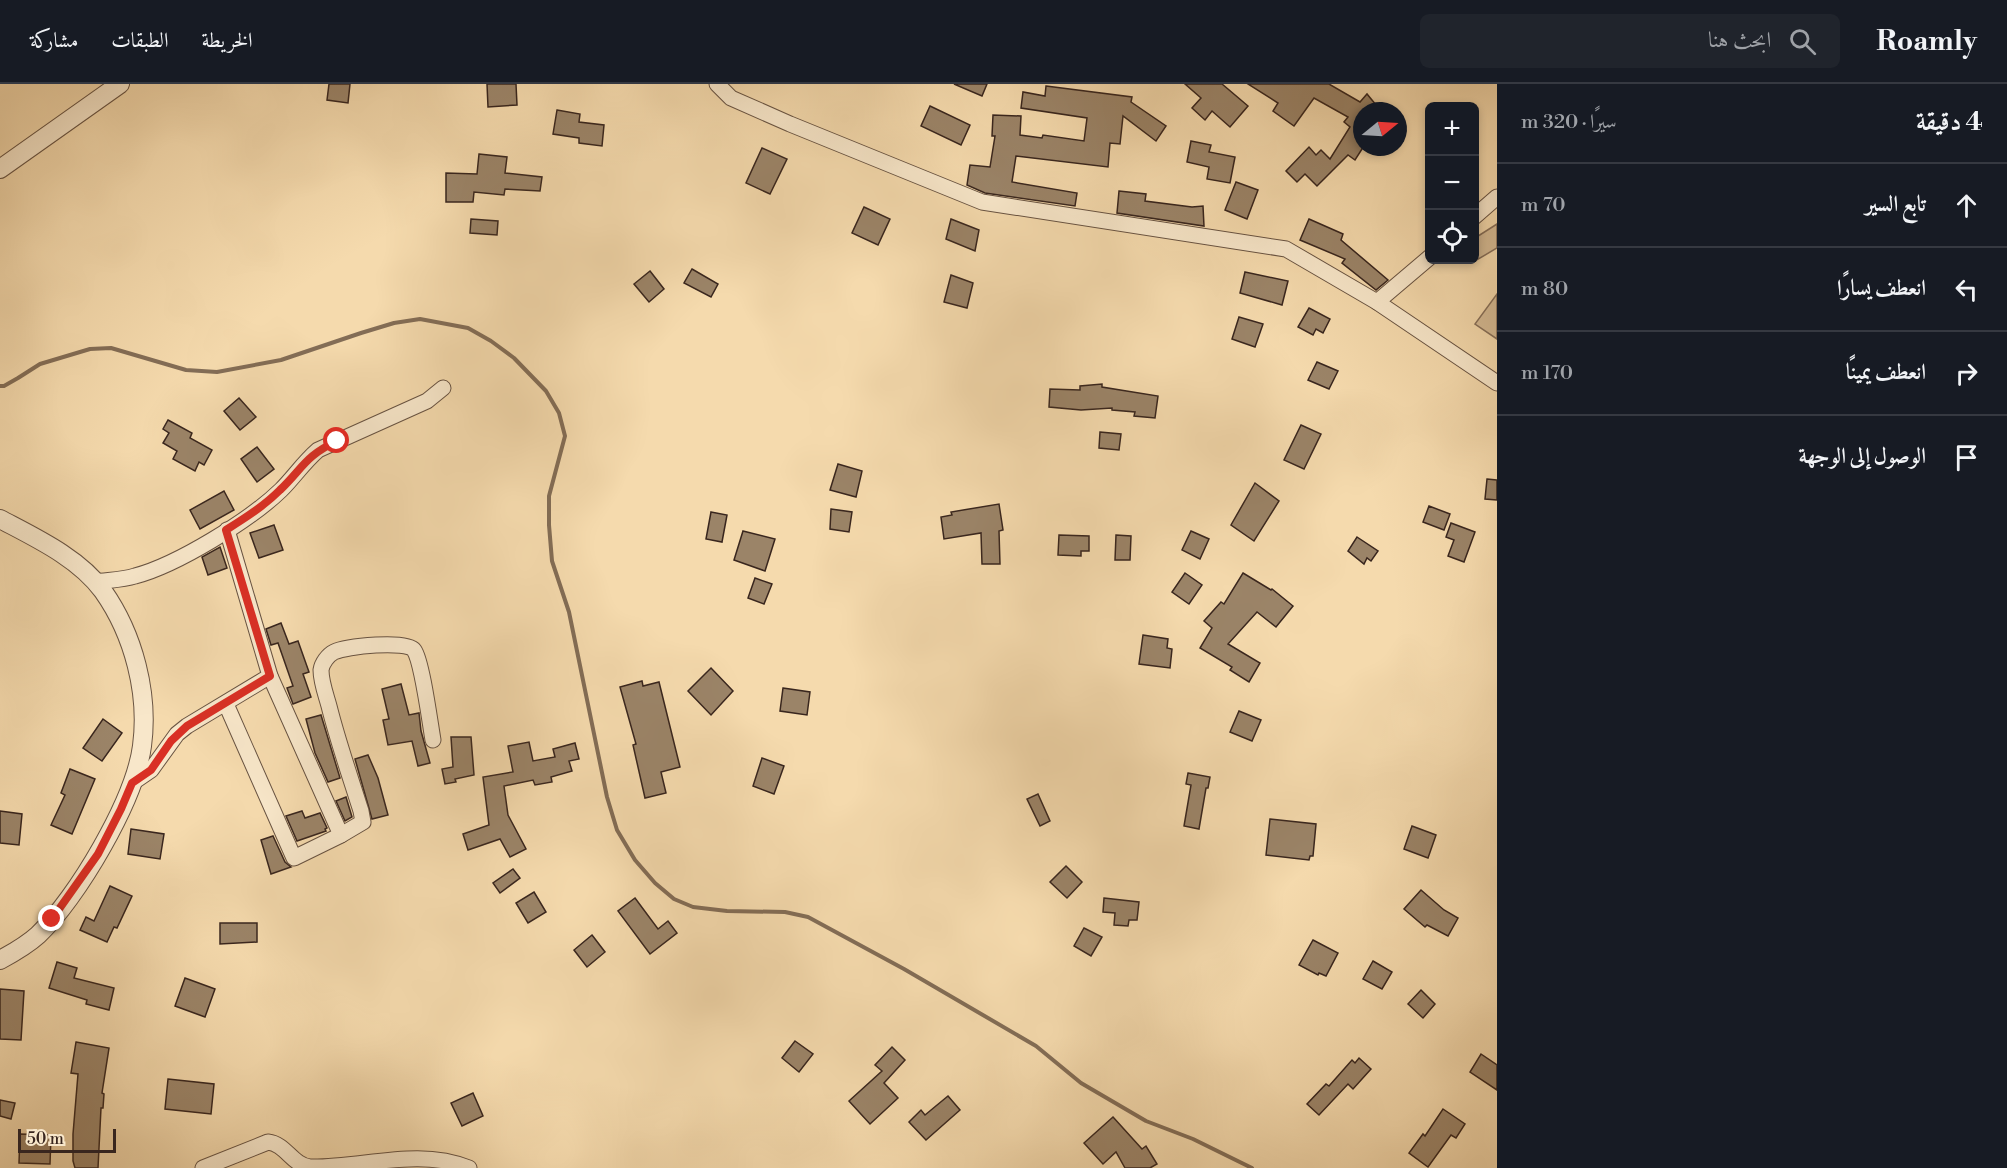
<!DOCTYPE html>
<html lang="ar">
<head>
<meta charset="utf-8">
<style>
  :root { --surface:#171b24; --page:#20242c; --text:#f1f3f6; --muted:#9ea1a6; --line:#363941 }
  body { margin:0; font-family:"Libre Bodoni",Amiri,serif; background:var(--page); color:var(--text); direction:rtl }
  .controls { position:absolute; right:18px; top:18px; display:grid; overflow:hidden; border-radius:9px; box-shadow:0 3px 9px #0003 }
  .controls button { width:54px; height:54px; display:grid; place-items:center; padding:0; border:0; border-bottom:2px solid var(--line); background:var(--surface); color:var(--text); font:30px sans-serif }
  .compass { position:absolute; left:1353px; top:18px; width:54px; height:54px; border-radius:50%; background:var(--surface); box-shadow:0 3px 9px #0003; rotate:72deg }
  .scale { position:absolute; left:18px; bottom:15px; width:98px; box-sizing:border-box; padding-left:6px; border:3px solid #39261e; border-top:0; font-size:16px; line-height:21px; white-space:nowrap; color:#39261e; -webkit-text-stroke:4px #f8e7ca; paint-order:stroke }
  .stop { position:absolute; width:18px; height:18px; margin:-14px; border:4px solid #d93025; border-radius:50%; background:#fff }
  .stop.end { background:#d93025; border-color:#fff; box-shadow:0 2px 6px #0008 }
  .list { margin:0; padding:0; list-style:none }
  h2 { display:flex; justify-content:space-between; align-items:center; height:78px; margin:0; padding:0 24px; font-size:26px }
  h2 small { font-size:20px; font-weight:400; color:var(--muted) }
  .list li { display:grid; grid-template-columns:39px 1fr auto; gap:18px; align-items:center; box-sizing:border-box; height:84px; padding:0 24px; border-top:2px solid var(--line) }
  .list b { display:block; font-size:22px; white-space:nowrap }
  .list em { font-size:20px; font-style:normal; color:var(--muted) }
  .icon { flex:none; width:33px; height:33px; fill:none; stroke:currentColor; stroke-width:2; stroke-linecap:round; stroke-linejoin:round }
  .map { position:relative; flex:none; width:1497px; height:1084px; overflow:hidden; direction:ltr }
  header { display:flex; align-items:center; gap:36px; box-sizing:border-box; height:84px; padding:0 30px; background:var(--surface); border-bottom:2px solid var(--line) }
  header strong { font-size:28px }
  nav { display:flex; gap:33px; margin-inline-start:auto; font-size:21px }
  .search { width:420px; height:54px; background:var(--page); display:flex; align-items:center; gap:15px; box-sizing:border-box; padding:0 21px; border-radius:9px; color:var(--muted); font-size:22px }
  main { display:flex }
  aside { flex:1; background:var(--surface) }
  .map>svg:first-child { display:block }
  .green { fill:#d5bb95; stroke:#87705a; stroke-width:1.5 }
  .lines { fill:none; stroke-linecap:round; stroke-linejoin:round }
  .stream { stroke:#836d56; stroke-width:4 }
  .building { fill:#9b8468; stroke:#39261e; stroke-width:1.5 }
  .minor-casing { stroke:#685342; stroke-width:17 }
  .tertiary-casing { stroke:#685342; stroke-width:20 }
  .minor { stroke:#f8e7ca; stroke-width:15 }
  .tertiary { stroke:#f8e7ca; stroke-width:18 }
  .route { stroke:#d93025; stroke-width:8 }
</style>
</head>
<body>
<header>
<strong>Roamly</strong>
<div class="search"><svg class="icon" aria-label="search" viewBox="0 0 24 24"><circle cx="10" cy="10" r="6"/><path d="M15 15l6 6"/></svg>ابحث هنا</div>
<nav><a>الخريطة</a><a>الطبقات</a><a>مشاركة</a></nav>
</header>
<main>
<aside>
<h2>4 دقيقة<small>سيرًا · 320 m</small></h2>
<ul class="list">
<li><svg class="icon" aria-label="ahead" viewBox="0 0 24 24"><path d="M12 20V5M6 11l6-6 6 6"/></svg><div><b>تابع السير</b></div><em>70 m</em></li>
<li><svg class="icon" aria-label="left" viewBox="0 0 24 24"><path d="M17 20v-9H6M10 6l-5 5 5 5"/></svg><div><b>انعطف يسارًا</b></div><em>80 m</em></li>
<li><svg class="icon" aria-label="right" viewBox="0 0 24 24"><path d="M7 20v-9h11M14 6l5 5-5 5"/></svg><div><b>انعطف يمينًا</b></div><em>170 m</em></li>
<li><svg class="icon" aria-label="arrive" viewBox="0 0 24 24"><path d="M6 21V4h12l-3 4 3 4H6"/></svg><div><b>الوصول إلى الوجهة</b></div></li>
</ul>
</aside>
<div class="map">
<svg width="1497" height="1084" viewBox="0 0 1497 1084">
  <rect width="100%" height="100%" fill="#f5daad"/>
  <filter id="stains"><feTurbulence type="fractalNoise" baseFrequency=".00333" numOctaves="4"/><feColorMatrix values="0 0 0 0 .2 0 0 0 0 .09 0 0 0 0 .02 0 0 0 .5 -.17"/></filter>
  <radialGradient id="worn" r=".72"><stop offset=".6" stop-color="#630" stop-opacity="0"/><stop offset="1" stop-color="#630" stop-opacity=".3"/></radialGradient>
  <g class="green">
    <polygon points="1497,140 1497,164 1475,177 1475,154"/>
    <polygon points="1497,210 1497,255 1475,240"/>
  </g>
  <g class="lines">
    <polyline class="stream" points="0,302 4,302 18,294 40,280 90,265 111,264 186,286 217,288 281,276 361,249 394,239 420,235 468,244 491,257 514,274 546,307 559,329 565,352 549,412 549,441 552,477 569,528 607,713 617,746 635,776 655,799 674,815 693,823 727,827 785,828 808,833 904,885 1036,962 1081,999 1146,1037 1193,1055 1252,1084"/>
  </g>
  <g class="building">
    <polygon points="329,0 350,0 348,19 327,16"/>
    <polygon points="487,0 516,0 517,21 488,23"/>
    <polygon points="954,0 987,0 982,12"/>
    <polygon points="1185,0 1222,0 1248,22 1230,43 1212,27 1205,36 1192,24 1201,14"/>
    <polygon points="1248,0 1329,0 1360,18 1367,10 1381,27 1362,27 1362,65 1355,76 1348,71 1317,102 1305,90 1297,98 1286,87 1309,63 1316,71 1321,66 1330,75 1350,43 1344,38 1348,33 1314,14 1294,42 1273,27 1278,19"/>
    <polygon points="1046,2 1132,13 1131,18 1166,42 1156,57 1123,32 1120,60 1110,59 1108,83 1016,72 1012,98 1077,109 1075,122 985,109 967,101 970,81 990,83 995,52 992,52 993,31 1021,32 1020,51 1042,54 1043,51 1084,57 1087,34 1021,24 1023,8 1045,12"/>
    <polygon points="930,22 970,41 961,61 921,42"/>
    <polygon points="557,26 580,30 579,38 604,41 602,62 579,59 579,54 553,50"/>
    <polygon points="1191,57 1211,61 1209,68 1235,73 1230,99 1207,95 1209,83 1187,78"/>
    <polygon points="762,64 787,75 770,110 746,99"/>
    <polygon points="479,70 507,73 505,89 542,93 540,107 505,105 504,111 474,108 473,118 446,118 446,89 477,90"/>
    <polygon points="1236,98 1258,106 1247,135 1225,126"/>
    <polygon points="1119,107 1146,110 1145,117 1192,123 1203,122 1204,142 1117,129"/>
    <polygon points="864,123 890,135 878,161 852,149"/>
    <polygon points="471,135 498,137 497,151 470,149"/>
    <polygon points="951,135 979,146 975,167 946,155"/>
    <polygon points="1309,135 1343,150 1341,156 1388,196 1376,206 1342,179 1345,175 1300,156"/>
    <polygon points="692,185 718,200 711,213 684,199"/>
    <polygon points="650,187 664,205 649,218 634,200"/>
    <polygon points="1245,188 1288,197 1282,221 1240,209"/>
    <polygon points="951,191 973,199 967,224 944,218"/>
    <polygon points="1309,224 1330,235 1323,249 1316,245 1313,251 1298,243"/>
    <polygon points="1239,233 1263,240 1255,263 1232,255"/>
    <polygon points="1317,278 1338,287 1329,305 1308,296"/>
    <polygon points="1102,300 1102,303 1158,312 1155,334 1134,332 1135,328 1112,326 1112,324 1081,326 1049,323 1050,305 1080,306 1080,302"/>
    <polygon points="239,314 256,333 240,346 224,327"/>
    <polygon points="168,336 192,349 190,354 212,366 204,381 199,378 195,387 173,375 177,367 163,359 169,349 163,345"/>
    <polygon points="1301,341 1321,350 1304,385 1284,376"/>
    <polygon points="1100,348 1121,350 1119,366 1099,364"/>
    <polygon points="257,363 274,385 257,398 241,375"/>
    <polygon points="838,380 862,387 856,413 830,406"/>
    <polygon points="1487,395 1497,396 1497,416 1485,415"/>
    <polygon points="1255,399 1279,417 1254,457 1231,441"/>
    <polygon points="224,407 234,426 200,445 190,426"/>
    <polygon points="999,420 1003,446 999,447 1000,480 982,480 981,449 944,455 941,433 952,431 951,428"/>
    <polygon points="1429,422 1450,430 1444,446 1423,438"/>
    <polygon points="831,425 852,428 849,448 830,445"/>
    <polygon points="711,428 727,431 722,458 706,455"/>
    <polygon points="1451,439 1475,448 1464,478 1448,472 1454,456 1446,453"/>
    <polygon points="274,441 283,466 259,474 250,449"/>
    <polygon points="743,447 775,455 765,487 734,476"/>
    <polygon points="1191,447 1209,455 1200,475 1182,466"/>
    <polygon points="1059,451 1089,452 1089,467 1081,467 1081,472 1058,471"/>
    <polygon points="1116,451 1131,452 1130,476 1115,476"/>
    <polygon points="1357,453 1378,467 1371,477 1367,474 1364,480 1348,467"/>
    <polygon points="220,463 227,484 208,491 202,473"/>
    <polygon points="1185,489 1202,501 1189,520 1172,508"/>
    <polygon points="1243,489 1271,506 1272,505 1293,522 1276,543 1257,528 1228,560 1260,579 1249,598 1230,586 1232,583 1200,564 1212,544 1204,537 1221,518 1224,520"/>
    <polygon points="755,494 772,500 764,520 748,514"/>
    <polygon points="281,539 289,560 298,557 309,588 303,590 311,613 293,620 287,604 293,602 278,559 271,561 266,545"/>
    <polygon points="1143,551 1168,555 1167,564 1172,565 1170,584 1139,580"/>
    <polygon points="711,584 733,607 711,631 688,607"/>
    <polygon points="642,597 643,602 659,598 680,683 661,688 666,709 645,714 633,661 636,660 620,603"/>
    <polygon points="401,600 409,631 419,629 421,647 430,679 418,682 412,657 388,661 383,636 389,635 382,605"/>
    <polygon points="783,604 810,608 807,631 780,627"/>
    <polygon points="1239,627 1261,636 1252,657 1230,648"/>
    <polygon points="321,631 340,694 328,698 315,669 306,635"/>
    <polygon points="103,635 122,649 102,677 83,664"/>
    <polygon points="451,653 471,653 474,691 455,695 456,698 445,700 442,685 453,683"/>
    <polygon points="529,658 533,677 555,673 553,665 575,659 579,675 569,677 572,687 551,693 552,698 535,701 533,696 504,702 508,731 526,765 510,773 500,755 468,766 463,750 489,741 483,693 513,688 508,662"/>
    <polygon points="368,671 378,694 388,731 372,735 355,675"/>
    <polygon points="762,674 784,682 774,710 753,702"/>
    <polygon points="70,685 95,695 72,750 51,741 65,711 61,709"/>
    <polygon points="1188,689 1210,693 1208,704 1206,704 1199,745 1184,742 1191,701 1186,700"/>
    <polygon points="1038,710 1050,737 1040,742 1027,715"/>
    <polygon points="346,713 352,733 345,737 336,717"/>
    <polygon points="0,727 22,730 19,761 0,759"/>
    <polygon points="302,727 305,734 320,729 327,744 325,745 326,747 297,757 286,732"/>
    <polygon points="1270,735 1316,740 1313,772 1310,772 1309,776 1266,771"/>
    <polygon points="1412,742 1436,751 1428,774 1404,765"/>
    <polygon points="131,745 164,750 160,775 128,770"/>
    <polygon points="273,752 285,778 291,783 271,790 261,756"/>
    <polygon points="1066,782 1082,798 1067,814 1050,798"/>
    <polygon points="513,785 520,794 500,809 493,799"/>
    <polygon points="110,802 132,812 117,844 114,843 107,858 80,846 86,833 94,837"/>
    <polygon points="1421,806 1444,826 1458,834 1448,852 1427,841 1425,843 1404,825"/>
    <polygon points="534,808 546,828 528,839 516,819"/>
    <polygon points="635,814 658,845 668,837 677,849 650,870 618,827"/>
    <polygon points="1104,814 1139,818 1137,836 1129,836 1128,842 1114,841 1115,829 1103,828"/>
    <polygon points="220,839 257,839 257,858 220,860"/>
    <polygon points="1084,844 1102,853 1091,872 1074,862"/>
    <polygon points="592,851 605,868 587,883 574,866"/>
    <polygon points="1313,856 1338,869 1326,892 1319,889 1318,891 1299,881"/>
    <polygon points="1373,877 1392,888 1382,905 1363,895"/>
    <polygon points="57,878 77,884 74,894 114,904 109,926 86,920 87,916 49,904"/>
    <polygon points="185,894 215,905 205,933 175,922"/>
    <polygon points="0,905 24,907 21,956 0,955"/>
    <polygon points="1421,906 1435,920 1423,934 1408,920"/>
    <polygon points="795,957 813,970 799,988 782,974"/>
    <polygon points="76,958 109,964 102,1009 104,1010 103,1024 101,1024 98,1084 75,1084 73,1077 73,1050 78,990 71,989"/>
    <polygon points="892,963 905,976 884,999 898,1014 870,1040 849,1017 882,987 875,981"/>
    <polygon points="1481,970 1497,981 1497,1006 1470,988"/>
    <polygon points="1359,974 1371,985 1353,1005 1348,1000 1319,1031 1307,1020 1326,1000 1329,1002 1352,976 1355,979"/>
    <polygon points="168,995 214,1000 211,1030 165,1025"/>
    <polygon points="473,1009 483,1032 462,1042 451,1019"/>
    <polygon points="948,1012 960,1026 926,1056 909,1038 921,1026 925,1031"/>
    <polygon points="0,1016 15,1019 11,1035 0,1032"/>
    <polygon points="1443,1025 1465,1040 1456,1054 1451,1051 1428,1083 1409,1069 1423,1050 1425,1052"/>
    <polygon points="1113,1033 1142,1065 1146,1062 1157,1080 1150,1084 1125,1084 1116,1068 1103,1080 1084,1059"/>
    <polygon points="20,1050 51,1051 50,1080 19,1079"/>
  </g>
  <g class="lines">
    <g class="minor-casing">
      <g id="minor">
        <polyline points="717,0 731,14 790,40 982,118 1286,165 1377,218 1497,299"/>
        <polyline points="1474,133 1497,113"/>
        <polyline points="1377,218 1430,173"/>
        <path d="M95,498C108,496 122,496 135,492C177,481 250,436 281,406C294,393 304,378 318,366L427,317L443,304"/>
        <polyline points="270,592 341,751"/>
        <path d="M226,620L294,774L341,751L363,738L361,727C350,692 338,658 329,622C326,611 321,598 321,586C322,579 328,571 334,568C346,562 407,556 414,566C422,577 430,639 433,656"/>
        <polyline points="132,699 151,686 177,650 187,642 270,592 227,446"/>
        <path d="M203,1084L268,1058C286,1060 292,1081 310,1083C363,1084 418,1063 469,1084"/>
      </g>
    </g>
    <g class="tertiary-casing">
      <g id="tertiary">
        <polyline points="0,85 120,0"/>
        <path d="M0,435C36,454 79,474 103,507C134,551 149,610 142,662C135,716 77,814 38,851C27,861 13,869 0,876"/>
      </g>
    </g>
    <use href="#minor" class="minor"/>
    <use href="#tertiary" class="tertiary"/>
  </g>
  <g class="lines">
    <path class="route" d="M52,835L98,770L121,725L132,699L151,686L171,657L187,642L270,592L226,446C245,434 264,422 280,406C303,384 305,372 337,357"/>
  </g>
  <rect width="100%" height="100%" filter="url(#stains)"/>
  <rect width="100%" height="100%" fill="url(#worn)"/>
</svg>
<div class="controls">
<button>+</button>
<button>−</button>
<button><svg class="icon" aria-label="locate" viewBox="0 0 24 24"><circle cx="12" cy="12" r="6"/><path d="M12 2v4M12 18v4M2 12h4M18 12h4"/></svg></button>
</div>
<svg class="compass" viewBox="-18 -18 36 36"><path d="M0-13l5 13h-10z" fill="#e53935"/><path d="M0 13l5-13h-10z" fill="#9ea1a6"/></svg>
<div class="scale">50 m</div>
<div class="stop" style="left:337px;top:357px"></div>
<div class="stop end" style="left:52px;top:835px"></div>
</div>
</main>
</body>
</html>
